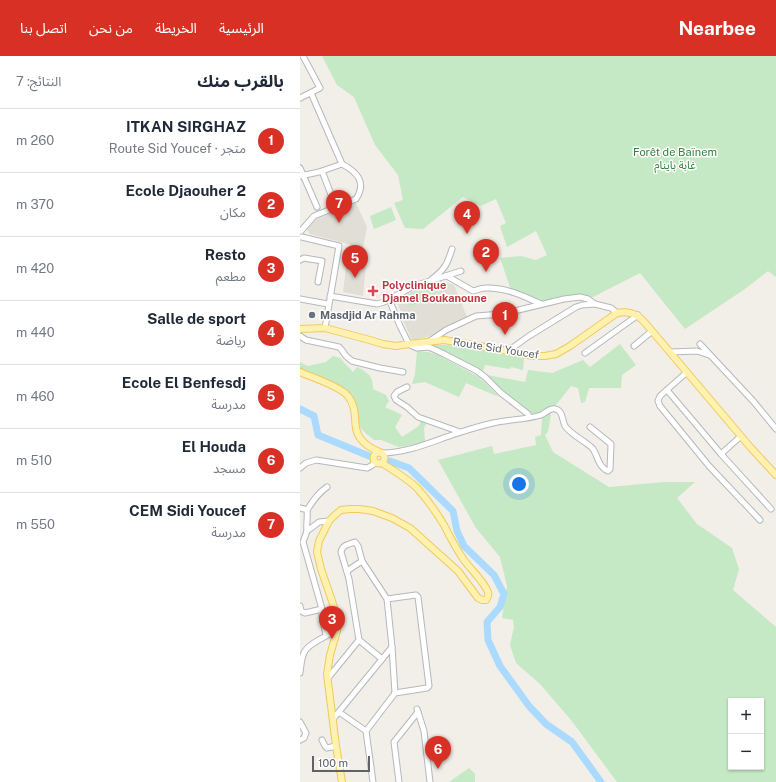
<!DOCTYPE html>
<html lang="ar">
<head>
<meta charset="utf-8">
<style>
  :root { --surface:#fff; --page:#f6f6f7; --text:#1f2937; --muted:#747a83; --line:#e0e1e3; --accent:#d93025 }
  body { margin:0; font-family:"Public Sans","Noto Sans Arabic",sans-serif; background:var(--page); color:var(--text); direction:rtl }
  .controls { position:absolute; right:12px; bottom:12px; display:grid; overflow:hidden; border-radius:0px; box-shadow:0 1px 3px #0004 }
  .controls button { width:36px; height:36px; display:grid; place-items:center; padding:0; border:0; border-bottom:1px solid var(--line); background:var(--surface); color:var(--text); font:20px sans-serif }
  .scale { position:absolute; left:12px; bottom:10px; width:58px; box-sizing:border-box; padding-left:4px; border:2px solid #5f6368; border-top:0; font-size:11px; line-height:14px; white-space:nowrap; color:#5f6368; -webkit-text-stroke:3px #fff; paint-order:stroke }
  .you { position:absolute; left:219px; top:428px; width:14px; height:14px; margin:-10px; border:3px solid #fff; border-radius:50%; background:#1a73e8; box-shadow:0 0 0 6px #1a73e833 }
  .badge { display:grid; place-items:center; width:26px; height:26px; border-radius:50%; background:var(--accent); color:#fff; font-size:13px; font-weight:700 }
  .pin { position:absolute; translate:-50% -33px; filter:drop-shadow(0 1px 2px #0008) }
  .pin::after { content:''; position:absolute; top:21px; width:14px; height:12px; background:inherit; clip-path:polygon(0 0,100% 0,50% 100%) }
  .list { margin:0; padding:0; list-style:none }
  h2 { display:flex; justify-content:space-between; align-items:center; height:52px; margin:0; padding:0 16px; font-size:17px }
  h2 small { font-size:13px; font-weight:400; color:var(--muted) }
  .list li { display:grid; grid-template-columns:26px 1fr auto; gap:12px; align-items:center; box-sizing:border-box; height:64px; padding:0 16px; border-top:1px solid var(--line) }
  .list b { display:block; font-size:15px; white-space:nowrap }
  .list p { margin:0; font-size:13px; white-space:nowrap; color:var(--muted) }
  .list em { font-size:13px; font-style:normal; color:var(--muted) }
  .map { position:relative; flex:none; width:476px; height:726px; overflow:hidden; direction:ltr }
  header { display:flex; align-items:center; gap:24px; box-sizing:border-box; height:56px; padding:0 20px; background:var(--accent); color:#fff }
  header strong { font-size:19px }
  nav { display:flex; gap:22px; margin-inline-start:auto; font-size:14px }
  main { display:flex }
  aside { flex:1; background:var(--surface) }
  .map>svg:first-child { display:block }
  .education { fill:#e1ded6 }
  .medical { fill:#fce8e6 }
  .green { fill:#c5e8c5; fill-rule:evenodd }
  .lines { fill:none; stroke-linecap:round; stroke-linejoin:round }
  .river { stroke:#aadaff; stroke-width:7 }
  .minor-casing { stroke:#b5b8bc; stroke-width:7 }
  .major-casing { stroke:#f2c960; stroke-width:8 }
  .minor { stroke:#fff; stroke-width:5 }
  .major { stroke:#fff2af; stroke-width:6 }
  .health-dot { fill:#e0444e; stroke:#fff; stroke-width:1.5 }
  .worship-dot { fill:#6b7280; stroke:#fff; stroke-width:1.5 }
  .labels { text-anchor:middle; stroke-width:3; stroke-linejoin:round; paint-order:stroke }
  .park-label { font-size:11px; fill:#348238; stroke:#fff }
  .health-label { font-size:11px; font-weight:bold; fill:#be3a42; stroke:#fff; text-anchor:start }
  .worship-label { font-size:11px; font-weight:bold; fill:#5b616d; stroke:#fff; text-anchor:start }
  .street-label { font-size:11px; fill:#5f6368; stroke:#fff }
</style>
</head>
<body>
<header>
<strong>Nearbee</strong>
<nav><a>الرئيسية</a><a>الخريطة</a><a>من نحن</a><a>اتصل بنا</a></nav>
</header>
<main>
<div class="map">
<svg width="476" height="726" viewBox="0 0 476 726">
  <rect width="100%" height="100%" fill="#f1efe8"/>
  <g class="education">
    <polygon points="56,147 67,171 63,192 10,178 6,172 17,163"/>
    <polygon points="47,204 66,208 63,240 43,236"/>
    <polygon points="140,224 154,229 167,261 131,280 112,284 103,264 97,244 98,241 116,233"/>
  </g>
  <polygon class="medical" points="66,227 83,230 80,243 64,239"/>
  <g class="green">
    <polygon points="22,0 476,0 476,221 468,215 445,233 385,273 340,217 291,242 282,239 262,240 241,246 211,234 200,202 221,200 236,204 247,199 236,175 207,191 200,170 206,167 196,143 181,150 163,141 123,173 105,172 94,147 103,144 98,119 75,89 54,41 37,29"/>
    <polygon points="91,151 96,164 74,173 70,160"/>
    <polygon points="132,228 137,240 109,251 106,240 119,233"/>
    <polygon points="320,288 336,309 322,319 321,332 289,332 285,346 281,347 278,332 271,330 252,354 237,359 230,356 229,357 204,337 187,319 225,326 228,314 252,317 283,304 290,311"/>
    <polygon points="127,289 150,289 224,302 223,314 211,311 210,313 185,309 183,315"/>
    <polygon points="117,295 128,296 138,299 179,321 199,341 166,327 159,341 125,326 112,328 115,318"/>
    <path d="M33,300L40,302L53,316L57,311C68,317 73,319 73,333L86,339L89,345L85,351L102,359L95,371L102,381L119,370L121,364L127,366L124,372L125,386L99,391L81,384H74C70,380 63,376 60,371C57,366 58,352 54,344C45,328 16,320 0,313V306L8,310L26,306Z"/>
    <path d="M251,357L248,376L245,379L253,396L309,431L364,426H395L377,442L397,468L432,492L439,513L433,534L476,571V726H317L271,664L240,628L216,607L210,589L214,571L213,564L202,562L207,530L200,501L176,472L138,404L192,390L194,398L236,389L235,381L241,379L242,362ZM431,645H461V711H431Z"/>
    <polygon points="169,712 175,718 175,726 149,726"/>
  </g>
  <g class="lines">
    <g class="river">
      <polyline points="0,353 14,360 18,379 69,400"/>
      <polyline points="90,405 109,412 153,455 157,475 164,490 194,519 204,538 200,551 187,566 188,584 200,610 229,650 246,668 272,686 301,726"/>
    </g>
    <g class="minor-casing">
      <g id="minor">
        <polyline points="0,42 20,32 3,0"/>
        <polyline points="0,112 17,151"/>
        <polyline points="22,115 32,141"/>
        <polyline points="0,120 19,116 42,108"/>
        <path d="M1,175L14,160L56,143C67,126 57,116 42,108L11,37"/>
        <polyline points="0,181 2,181 39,190 25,272"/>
        <polyline points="0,204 4,202 22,205 18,226"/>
        <path d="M147,220L173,235C177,234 181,232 185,232C205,231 224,240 241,248"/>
        <path d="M132,223C145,213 147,209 152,193"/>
        <polyline points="30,240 77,248 84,246 114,230 161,215"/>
        <polyline points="0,243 28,248"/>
        <polyline points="89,243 100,270 109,288 112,290 117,292 129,291 142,297 177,315 185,321 201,337 228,358 229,361"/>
        <polyline points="0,280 6,284 39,291 41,293 46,300 52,305 80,312 103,316"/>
        <polyline points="130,285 146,274 176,260 202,258 264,243 280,241 288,243 295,248 311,252 317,257"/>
        <polyline points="400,288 454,346 476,373"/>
        <polyline points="334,290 352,275"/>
        <polyline points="208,295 229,280 276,251 282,249 295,248"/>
        <polyline points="371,296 397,295 409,299"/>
        <polyline points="285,297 338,259"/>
        <polyline points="387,316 360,340 358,345 360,350 409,410 460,464"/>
        <polyline points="107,331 97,336 94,340 96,344 107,351 118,361 160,376"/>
        <polyline points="367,334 421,398 471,453"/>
        <path d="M82,397C107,397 131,386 155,378C167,374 180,370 193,367C209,363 226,364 241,359C246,357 251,350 258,354C263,357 262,364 265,370C270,377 279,382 286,387C288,389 291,390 293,393C298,400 298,411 308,415L310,413L311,388L290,371"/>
        <polyline points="421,398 441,380"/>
        <polyline points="0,412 6,407 16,404 67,412 71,410 76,406"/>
        <path d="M0,452L4,453L7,454C8,461 6,468 7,475L19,466L29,465"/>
        <path d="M7,454C13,445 18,437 27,431"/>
        <polyline points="7,475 3,486 22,553 22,560 26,579"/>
        <polyline points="47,515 62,505"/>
        <polyline points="0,550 1,555 5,557 22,553"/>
        <polyline points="59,584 82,603"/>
        <path d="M0,617C1,610 1,601 5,595C9,588 29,578 37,575"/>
        <path d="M28,622L59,584L49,523L41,496C42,489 49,488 55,486L58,490L62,505L87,543L92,591L95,637"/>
        <polyline points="117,653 124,675 130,726"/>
        <polyline points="39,656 66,675"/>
        <polyline points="33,663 92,591"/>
        <polyline points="0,666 6,677 4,682 0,684"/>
        <polyline points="22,684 25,690 27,692 36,690"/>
        <polyline points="73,726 66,675 95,637 127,632 129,630 118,541 116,539 87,543"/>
        <polyline points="99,726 94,686 118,656"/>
      </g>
    </g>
    <g class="major-casing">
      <g id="major">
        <path d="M0,273L25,272L66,283L83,288L96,290L109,288L144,284L208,295L233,300H245L256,298L270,290L317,257C335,253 342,263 352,275L451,392L476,419"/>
        <path d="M0,316C13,322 37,329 47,339C60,354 51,370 60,382C65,389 72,393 80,396"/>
        <circle cx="79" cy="402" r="5.5"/>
        <path d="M42,726L36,690L27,618L30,599L37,575L38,567L33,548L21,513L17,496L19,485L29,465L35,459L41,454L50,453H59L73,455L92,462L110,472L158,515L178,542L182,544H186C188,541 189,539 188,536C183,524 171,514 164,504C156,493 150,481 144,469C136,456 127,443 117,432C107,422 94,415 82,407"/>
      </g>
    </g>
    <use href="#minor" class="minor"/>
    <use href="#major" class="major"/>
  </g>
  <path class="health-dot" d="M71 229h4v4h4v4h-4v4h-4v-4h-4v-4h4z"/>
  <circle class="worship-dot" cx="12" cy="259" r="4"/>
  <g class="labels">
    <g class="park-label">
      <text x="375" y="100">Forêt de Baïnem<tspan x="375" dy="13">غابة باينام</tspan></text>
    </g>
    <g class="health-label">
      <text x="82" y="233">Polyclinique<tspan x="82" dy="13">Djamel Boukanoune</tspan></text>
    </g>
    <g class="worship-label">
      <text x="20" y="263">Masdjid Ar Rahma</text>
    </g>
    <g class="street-label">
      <text transform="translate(196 292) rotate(9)" y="4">Route Sid Youcef</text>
    </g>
  </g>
</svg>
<div class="controls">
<button>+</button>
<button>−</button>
</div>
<div class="scale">100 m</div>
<div class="you"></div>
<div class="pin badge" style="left:205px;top:279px">1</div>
<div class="pin badge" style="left:186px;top:216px">2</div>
<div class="pin badge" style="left:32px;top:583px">3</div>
<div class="pin badge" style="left:167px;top:178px">4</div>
<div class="pin badge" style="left:55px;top:222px">5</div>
<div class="pin badge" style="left:138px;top:713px">6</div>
<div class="pin badge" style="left:39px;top:167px">7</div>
</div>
<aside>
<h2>بالقرب منك<small>النتائج: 7</small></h2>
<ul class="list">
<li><span class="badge">1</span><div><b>ITKAN SIRGHAZ</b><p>متجر · Route Sid Youcef</p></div><em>260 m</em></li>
<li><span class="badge">2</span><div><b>Ecole Djaouher 2</b><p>مكان</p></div><em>370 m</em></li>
<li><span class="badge">3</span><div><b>Resto</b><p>مطعم</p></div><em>420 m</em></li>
<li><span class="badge">4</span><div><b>Salle de sport</b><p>رياضة</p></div><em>440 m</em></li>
<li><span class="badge">5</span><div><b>Ecole El Benfesdj</b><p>مدرسة</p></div><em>460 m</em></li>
<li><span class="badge">6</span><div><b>El Houda</b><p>مسجد</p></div><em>510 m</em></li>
<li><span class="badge">7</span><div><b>CEM Sidi Youcef</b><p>مدرسة</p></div><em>550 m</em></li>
</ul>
</aside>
</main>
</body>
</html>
